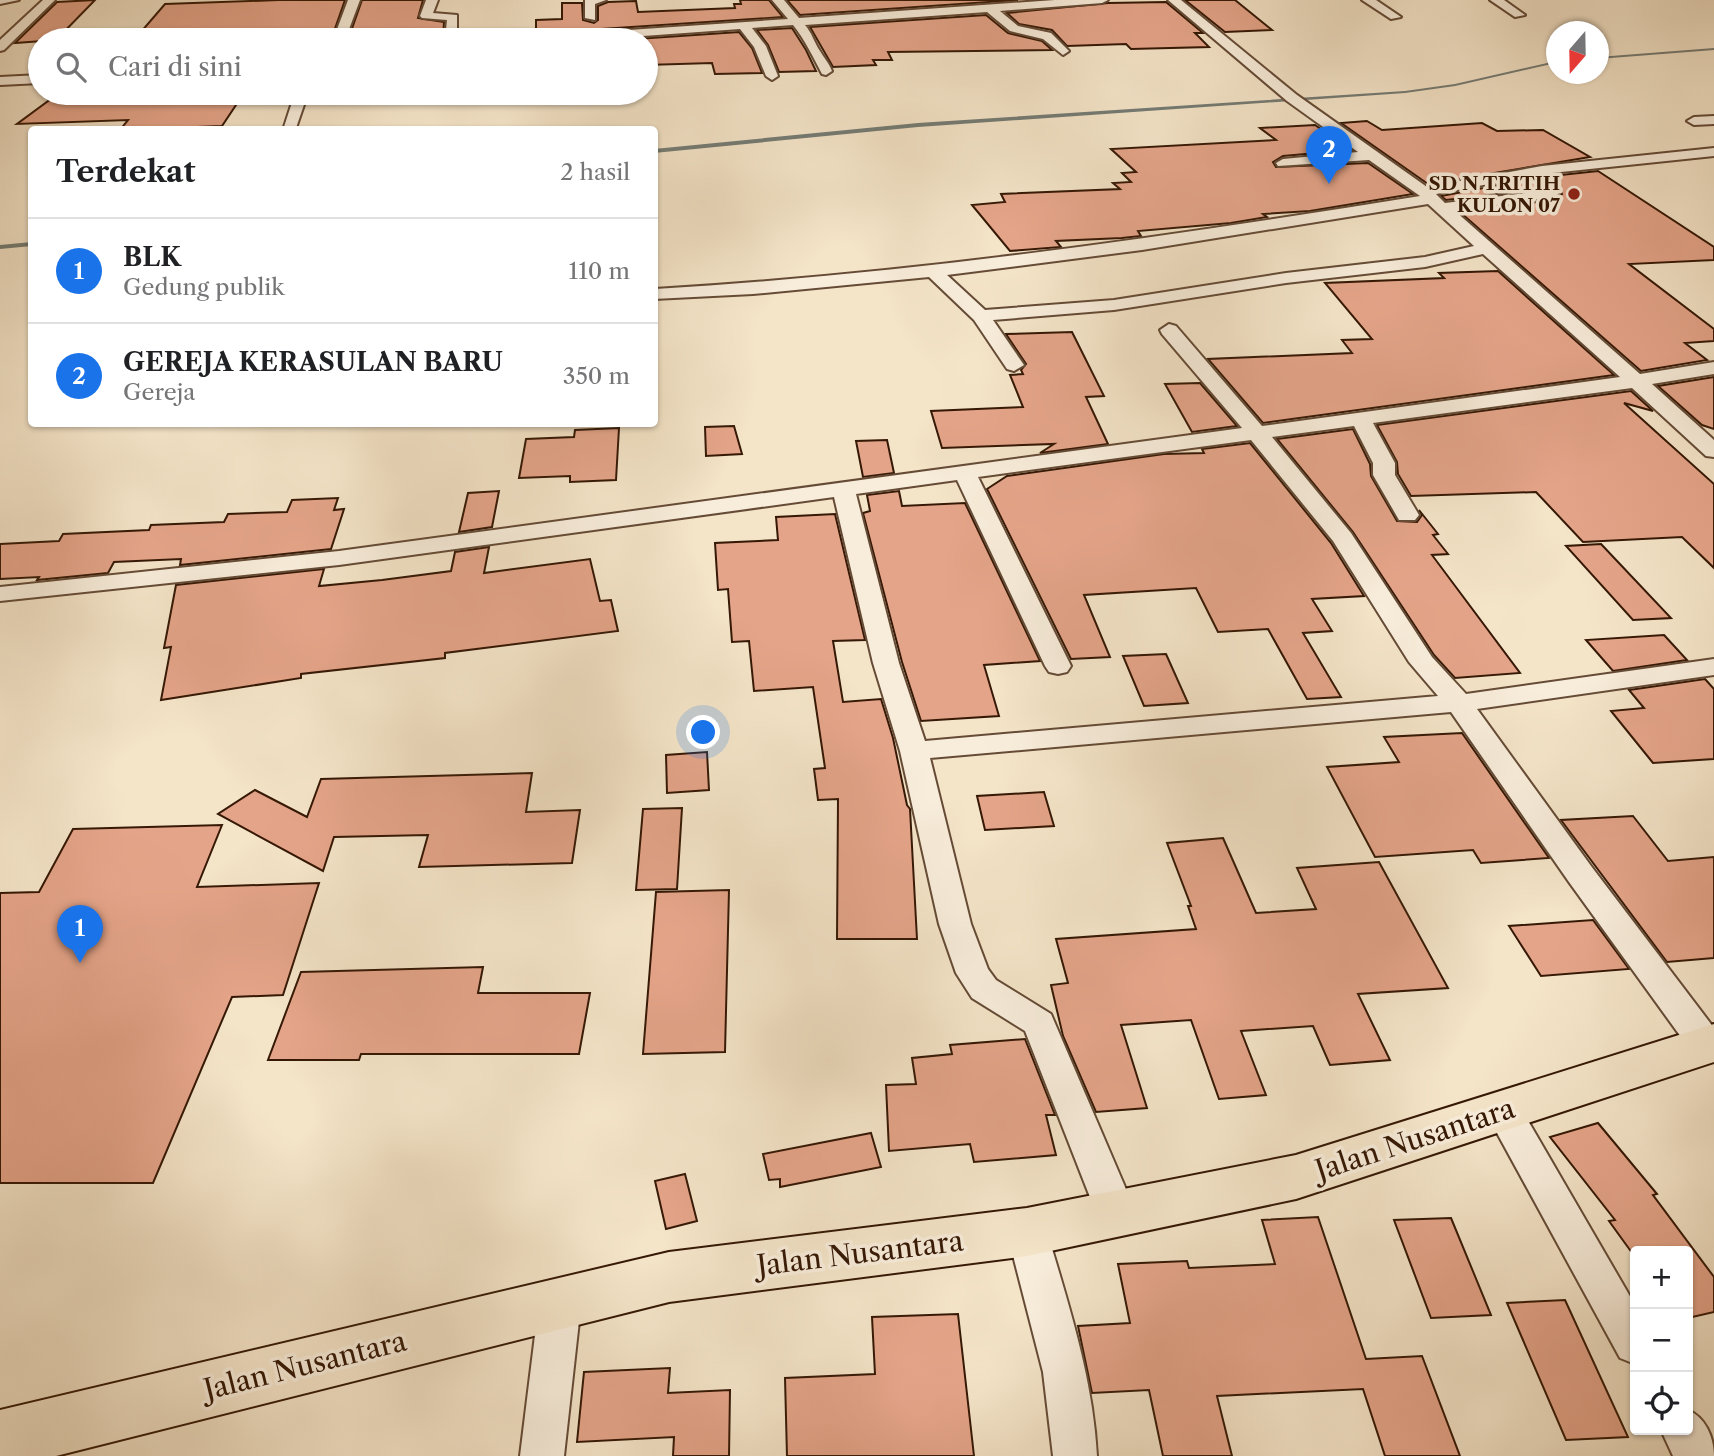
<!DOCTYPE html>
<html lang="id">
<head>
<meta charset="utf-8">
<style>
  :root { --surface:#fff; --page:#f6f6f6; --text:#202124; --muted:#757577; --line:#e0e0e0; --accent:#1a73e8 }
  body { margin:0; font-family:"Libre Caslon Text",serif; background:var(--page); color:var(--text) }
  .controls { position:absolute; right:21px; bottom:21px; display:grid; overflow:hidden; border-radius:7px; box-shadow:0 2px 5px #0004 }
  .controls button { width:63px; height:63px; display:grid; place-items:center; padding:0; border:0; border-bottom:2px solid var(--line); background:var(--surface); color:var(--text); font:35px sans-serif }
  .compass { position:absolute; left:1546px; top:21px; width:63px; height:63px; border-radius:50%; background:var(--surface); box-shadow:0 2px 5px #0004; rotate:200deg }
  .you { position:absolute; left:704px; top:733px; width:24px; height:24px; margin:-18px; border:5px solid #fff; border-radius:50%; background:#1a73e8; box-shadow:0 0 0 10px #1a73e833 }
  .badge { display:grid; place-items:center; width:46px; height:46px; border-radius:50%; background:var(--accent); color:#fff; font-size:23px; font-weight:700 }
  .pin { position:absolute; translate:-50% -58px; filter:drop-shadow(0 2px 4px #0008) }
  .pin::after { content:''; position:absolute; top:37px; width:24px; height:21px; background:inherit; clip-path:polygon(0 0,100% 0,50% 100%) }
  .list { margin:0; padding:0; list-style:none }
  h2 { display:flex; justify-content:space-between; align-items:center; height:91px; margin:0; padding:0 28px; font-size:30px }
  h2 small { font-size:23px; font-weight:400; color:var(--muted) }
  .list li { display:grid; grid-template-columns:46px 1fr auto; gap:21px; align-items:center; box-sizing:border-box; height:105px; padding:0 28px; border-top:2px solid var(--line) }
  .list b { display:block; font-size:26px; white-space:nowrap }
  .list p { margin:0; font-size:23px; white-space:nowrap; color:var(--muted) }
  .list em { font-size:23px; font-style:normal; color:var(--muted) }
  .icon { flex:none; width:38px; height:38px; fill:none; stroke:currentColor; stroke-width:2; stroke-linecap:round; stroke-linejoin:round }
  .map { position:relative; flex:none; width:1714px; height:1456px; overflow:hidden }
  .search { position:absolute; background:var(--surface); box-shadow:0 2px 5px #0004; left:28px; top:28px; width:630px; height:77px; display:flex; align-items:center; gap:18px; box-sizing:border-box; padding:0 24px; border-radius:38px; color:var(--muted); font-size:26px }
  .panel { position:absolute; background:var(--surface); box-shadow:0 2px 5px #0004; left:28px; top:126px; width:630px; height:301px; border-radius:7px }
  .map>svg:first-child { display:block }
  .lines { fill:none; stroke-linecap:round; stroke-linejoin:round }
  .stream { fill:#747b74; fill-rule:evenodd }
  .building { fill:#e4a489; stroke:#351805; stroke-width:2 }
  .street-casing { stroke:#654b36; stroke-width:4 }
  .highway-casing { stroke:#351805; stroke-width:4 }
  .street { fill:#f8eddb; fill-rule:evenodd }
  .highway { fill:#f4e4c8; fill-rule:evenodd }
  .poi-dot { fill:#8f2418; stroke:#f8eddb; stroke-width:2.5 }
  .labels { text-anchor:middle; stroke-width:7; stroke-linejoin:round; paint-order:stroke }
  .far-poi-label { font-size:19px; font-weight:bold; fill:#351805; stroke:#f8eddb; text-anchor:end }
  .near-street-label { font-size:28px; fill:#351805; stroke:#f8eddb }
</style>
</head>
<body>
<div class="map">
<svg width="1714" height="1456" viewBox="0 0 1714 1456">
  <rect width="100%" height="100%" fill="#f4e4c8"/>
  <filter id="stains"><feTurbulence type="fractalNoise" baseFrequency=".00286" numOctaves="4"/><feColorMatrix values="0 0 0 0 .2 0 0 0 0 .09 0 0 0 0 .02 0 0 0 .5 -.17"/></filter>
  <radialGradient id="worn" r=".72"><stop offset=".6" stop-color="#630" stop-opacity="0"/><stop offset="1" stop-color="#630" stop-opacity=".3"/></radialGradient>
  <g class="lines">
    <g class="stream">
      <polygon points="1714,48 1714,50 1598,59 1598,57"/>
      <polygon points="1556,61 1556,63 1455,86 1405,93 918,127 654,153 654,149 918,123 1405,91 1455,84"/>
      <polygon points="32,242 32,246 0,249 0,245"/>
    </g>
  </g>
  <g class="building">
    <polygon points="95,0 56,40 15,43 57,2"/>
    <polygon points="279,0 345,0 331,40 134,40 165,4"/>
    <polygon points="362,0 423,0 418,18 444,22 443,40 348,40"/>
    <polygon points="740,0 769,0 783,17 541,33 536,36 536,20 562,19 562,3 582,3 583,20 594,23 598,20 598,6 608,2 636,1 638,12 735,8 734,4 741,4"/>
    <polygon points="787,0 1018,0 800,15"/>
    <polygon points="1185,0 1235,0 1272,30 1225,32"/>
    <polygon points="1166,2 1203,33 1195,33 1209,47 1131,49 1126,44 1067,46 1052,30 1019,24 1007,13 1108,3"/>
    <polygon points="986,15 1008,33 1042,41 1052,50 888,52 892,60 873,60 876,65 833,67 810,27"/>
    <polygon points="792,28 806,50 816,71 779,72 768,45 757,30"/>
    <polygon points="739,32 752,48 762,73 715,74 712,63 646,65 646,40 621,40"/>
    <polygon points="59,93 244,93 222,126 120,130 128,120 17,124"/>
    <polygon points="1367,121 1382,130 1482,123 1497,131 1543,130 1590,157 1428,184 1341,123"/>
    <polygon points="1315,125 1351,150 1283,156 1273,162 1276,167 1368,163 1413,194 1310,211 1263,214 1267,217 1231,223 1138,231 1141,236 1122,238 1056,241 1061,247 1010,251 972,205 1005,202 1001,194 1120,189 1113,183 1131,182 1122,173 1136,172 1111,149 1276,140 1260,128"/>
    <polygon points="1598,171 1714,247 1714,260 1629,264 1714,329 1714,341 1685,343 1707,360 1641,371 1461,213 1552,200 1562,194 1559,187 1446,200 1441,196 1542,177"/>
    <polygon points="1498,271 1614,375 1263,423 1208,359 1352,353 1342,340 1372,339 1325,283 1444,278 1439,273"/>
    <polygon points="1072,332 1104,396 1086,397 1108,444 1040,453 1054,444 942,448 931,411 1023,407 1010,375 1023,374 1021,370 1026,364 1006,334"/>
    <polygon points="1714,377 1714,429 1702,425 1658,386"/>
    <polygon points="1200,383 1237,426 1192,432 1165,384"/>
    <polygon points="1631,391 1653,411 1624,403 1714,484 1714,568 1682,537 1583,542 1536,492 1411,496 1398,474 1397,462 1377,425"/>
    <polygon points="734,426 742,454 706,456 705,427"/>
    <polygon points="619,428 616,480 570,482 570,476 519,478 526,439 574,437 575,430"/>
    <polygon points="1353,429 1370,464 1371,476 1397,521 1417,522 1422,515 1419,510 1438,534 1433,535 1448,554 1432,555 1520,673 1455,678 1434,655 1353,532 1277,439"/>
    <polygon points="887,440 894,473 863,477 856,441"/>
    <polygon points="1250,443 1331,543 1364,596 1312,599 1332,631 1303,633 1341,697 1307,699 1268,629 1218,632 1196,588 1084,595 1110,657 1071,659 987,489 1007,476 1164,454 1204,453 1202,449"/>
    <polygon points="499,491 492,527 459,532 468,493"/>
    <polygon points="899,491 902,506 965,503 1040,661 984,665 999,716 921,721 902,662 863,513 870,511 867,495"/>
    <polygon points="338,498 334,510 344,509 331,549 180,565 181,559 114,562 108,573 37,580 39,577 0,579 0,544 59,541 63,534 149,530 151,525 224,522 228,514 287,512 292,500"/>
    <polygon points="835,514 865,640 833,641 843,702 881,699 893,738 907,805 910,809 917,939 837,939 838,799 818,800 814,769 825,768 813,687 754,691 749,641 732,642 728,589 718,590 715,543 778,540 776,517"/>
    <polygon points="1601,544 1671,618 1633,620 1566,546"/>
    <polygon points="489,547 484,573 590,559 600,601 611,600 618,631 445,653 445,658 301,674 301,678 161,700 171,647 164,648 176,585 324,569 319,586 382,580 451,571 455,552"/>
    <polygon points="1664,635 1687,660 1613,671 1586,640"/>
    <polygon points="1166,654 1188,703 1144,706 1123,656"/>
    <polygon points="1705,679 1714,689 1714,759 1653,763 1611,711 1644,708 1629,690"/>
    <polygon points="1462,733 1549,858 1481,863 1473,850 1375,857 1327,767 1399,762 1384,737"/>
    <polygon points="707,752 709,790 667,793 666,755"/>
    <polygon points="532,773 526,812 580,810 572,863 419,867 428,835 334,837 323,871 218,814 255,790 307,817 321,779"/>
    <polygon points="1044,792 1054,826 985,830 977,796"/>
    <polygon points="682,808 677,889 636,890 643,809"/>
    <polygon points="1633,816 1668,861 1714,857 1714,958 1667,962 1561,820"/>
    <polygon points="222,825 197,887 319,883 283,995 232,997 153,1183 0,1183 0,893 39,892 73,829"/>
    <polygon points="1223,838 1256,913 1316,909 1297,868 1379,862 1448,988 1358,994 1390,1060 1330,1065 1313,1026 1241,1031 1266,1095 1219,1099 1191,1020 1121,1025 1147,1108 1096,1112 1063,1036 1051,985 1068,983 1056,939 1196,929 1188,906 1191,906 1167,843"/>
    <polygon points="729,890 725,1052 643,1054 656,892"/>
    <polygon points="1593,920 1629,969 1541,976 1509,926"/>
    <polygon points="483,967 478,993 590,993 579,1054 361,1054 359,1060 268,1060 301,972"/>
    <polygon points="1025,1039 1055,1115 1046,1115 1056,1155 974,1162 970,1144 889,1151 886,1085 916,1084 912,1058 952,1054 950,1045"/>
    <polygon points="1598,1123 1657,1194 1653,1195 1714,1277 1714,1312 1688,1318 1688,1251 1635,1251 1635,1257 1609,1221 1615,1220 1550,1137"/>
    <polygon points="871,1133 881,1167 780,1187 780,1179 769,1180 763,1154"/>
    <polygon points="685,1174 697,1221 666,1229 655,1181"/>
    <polygon points="1318,1217 1366,1359 1422,1356 1460,1456 1385,1456 1363,1389 1217,1396 1232,1456 1163,1456 1149,1390 1092,1393 1078,1326 1130,1323 1118,1264 1187,1261 1189,1268 1275,1264 1262,1220"/>
    <polygon points="1451,1218 1491,1315 1431,1318 1394,1220"/>
    <polygon points="1565,1300 1628,1437 1566,1440 1507,1303"/>
    <polygon points="958,1314 974,1456 787,1456 785,1378 875,1374 872,1317"/>
    <polygon points="670,1368 668,1393 730,1390 729,1456 673,1456 674,1437 577,1442 584,1372"/>
  </g>
  <g class="lines">
    <g class="street-casing">
      <g id="street">
        <polygon points="0,0 19,0 0,4"/>
        <polygon points="43,0 55,0 4,50 0,51 0,40"/>
        <polygon points="348,0 360,0 345,40 333,40"/>
        <polygon points="426,0 438,0 433,13 457,15 457,40 445,40 447,20 422,18 420,16"/>
        <polygon points="585,0 606,0 595,4 595,20 585,18"/>
        <path d="M772,0H784L799,18L1055,0H1108L1102,3L1000,11L1018,26L1051,33L1069,51L1063,55L1043,39L1010,31L987,12L805,25C812,33 814,42 820,51C824,58 829,63 832,71L826,75L822,74C814,59 804,38 793,25L752,28L766,46L778,76L772,80L766,76L754,47L740,29L588,40H535L541,36L788,19Z"/>
        <path d="M1168,0H1181L1297,95L1427,187L1542,166L1714,148V156L1542,174L1436,194L1445,203L1557,189L1560,192L1557,195L1552,197L1455,211L1640,374L1714,362V374L1652,384L1714,440V457L1706,456L1632,388L1373,423L1395,463V475L1419,515L1415,520H1399L1373,475V463L1354,426L1272,437L1351,533L1432,657L1466,694L1714,659V675L1477,709L1591,866L1714,1028V1057L1707,1059L1694,1055L1569,882L1451,712L930,758L971,924L988,969L996,980L1051,1014L1137,1215L1131,1227L1117,1232L1103,1227L1097,1215L1025,1031L972,998L956,973L939,924L900,751L873,663L834,497L339,565L0,601V587L339,551L1242,428L1162,334L1160,330L1169,324L1176,326L1262,426L1620,377L1483,254L1425,267L1286,283L1114,310L993,320L1024,365L1014,371L1007,369L974,320L929,277L753,294L654,299L655,289C912,274 1166,237 1420,196L1369,160L1278,166L1276,163L1283,159L1358,152L1287,101ZM1428,204L1474,246L1425,257L1286,273L1114,300L985,310L947,275L1142,250ZM1251,440L1333,541L1409,662L1438,696L925,741L899,663L856,494L957,480L1045,666L1049,672L1058,674L1067,672L1071,666L978,477Z"/>
        <polygon points="1362,0 1376,0 1401,17 1391,19"/>
        <polygon points="1490,0 1504,0 1525,15 1515,17"/>
        <polygon points="40,75 40,83 0,85 0,77"/>
        <polygon points="295,93 308,93 296,128 283,130"/>
        <polygon points="1714,116 1714,124 1694,125 1687,121 1694,117"/>
        <polygon points="1503,1096 1516,1100 1635,1305 1635,1364 1620,1358 1485,1111 1490,1100"/>
        <path d="M1027,1215L1041,1220L1047,1232C1069,1306 1093,1379 1097,1456H1053L1043,1372L1007,1232L1013,1220Z"/>
        <polygon points="560,1284 575,1290 581,1303 564,1456 520,1456 539,1303 545,1290"/>
        <path d="M1688,1410C1705,1417 1714,1437 1714,1456H1673L1661,1430H1688Z"/>
      </g>
    </g>
    <g class="highway-casing">
      <polygon id="highway" points="1714,1024 1714,1062 1296,1199 1027,1256 669,1302 56,1456 0,1456 0,1410 669,1252 1027,1208 1296,1155"/>
    </g>
    <use href="#street" class="street"/>
    <use href="#highway" class="highway"/>
  </g>
  <circle class="poi-dot" cx="1574" cy="194" r="7"/>
  <g class="labels">
    <g class="far-poi-label">
      <text x="1560" y="190">SD N TRITIH<tspan x="1560" dy="22">KULON 07</tspan></text>
    </g>
    <g class="near-street-label">
      <text transform="translate(1415 1139) rotate(-18)" y="10">Jalan Nusantara</text>
      <text transform="translate(860 1253) rotate(-7)" y="10">Jalan Nusantara</text>
      <text transform="translate(305 1365) rotate(-14)" y="10">Jalan Nusantara</text>
    </g>
  </g>
  <rect width="100%" height="100%" filter="url(#stains)"/>
  <rect width="100%" height="100%" fill="url(#worn)"/>
</svg>
<div class="controls">
<button>+</button>
<button>−</button>
<button><svg class="icon" aria-label="locate" viewBox="0 0 24 24"><circle cx="12" cy="12" r="6"/><path d="M12 2v4M12 18v4M2 12h4M18 12h4"/></svg></button>
</div>
<svg class="compass" viewBox="-18 -18 36 36"><path d="M0-13l5 13h-10z" fill="#e53935"/><path d="M0 13l5-13h-10z" fill="#757577"/></svg>
<div class="you"></div>
<div class="pin badge" style="left:80px;top:963px">1</div>
<div class="pin badge" style="left:1329px;top:184px">2</div>
<div class="search"><svg class="icon" aria-label="search" viewBox="0 0 24 24"><circle cx="10" cy="10" r="6"/><path d="M15 15l6 6"/></svg>Cari di sini</div>
<section class="panel">
<h2>Terdekat<small>2 hasil</small></h2>
<ul class="list">
<li><span class="badge">1</span><div><b>BLK</b><p>Gedung publik</p></div><em>110 m</em></li>
<li><span class="badge">2</span><div><b>GEREJA KERASULAN BARU</b><p>Gereja</p></div><em>350 m</em></li>
</ul>
</section>
</div>
</body>
</html>
